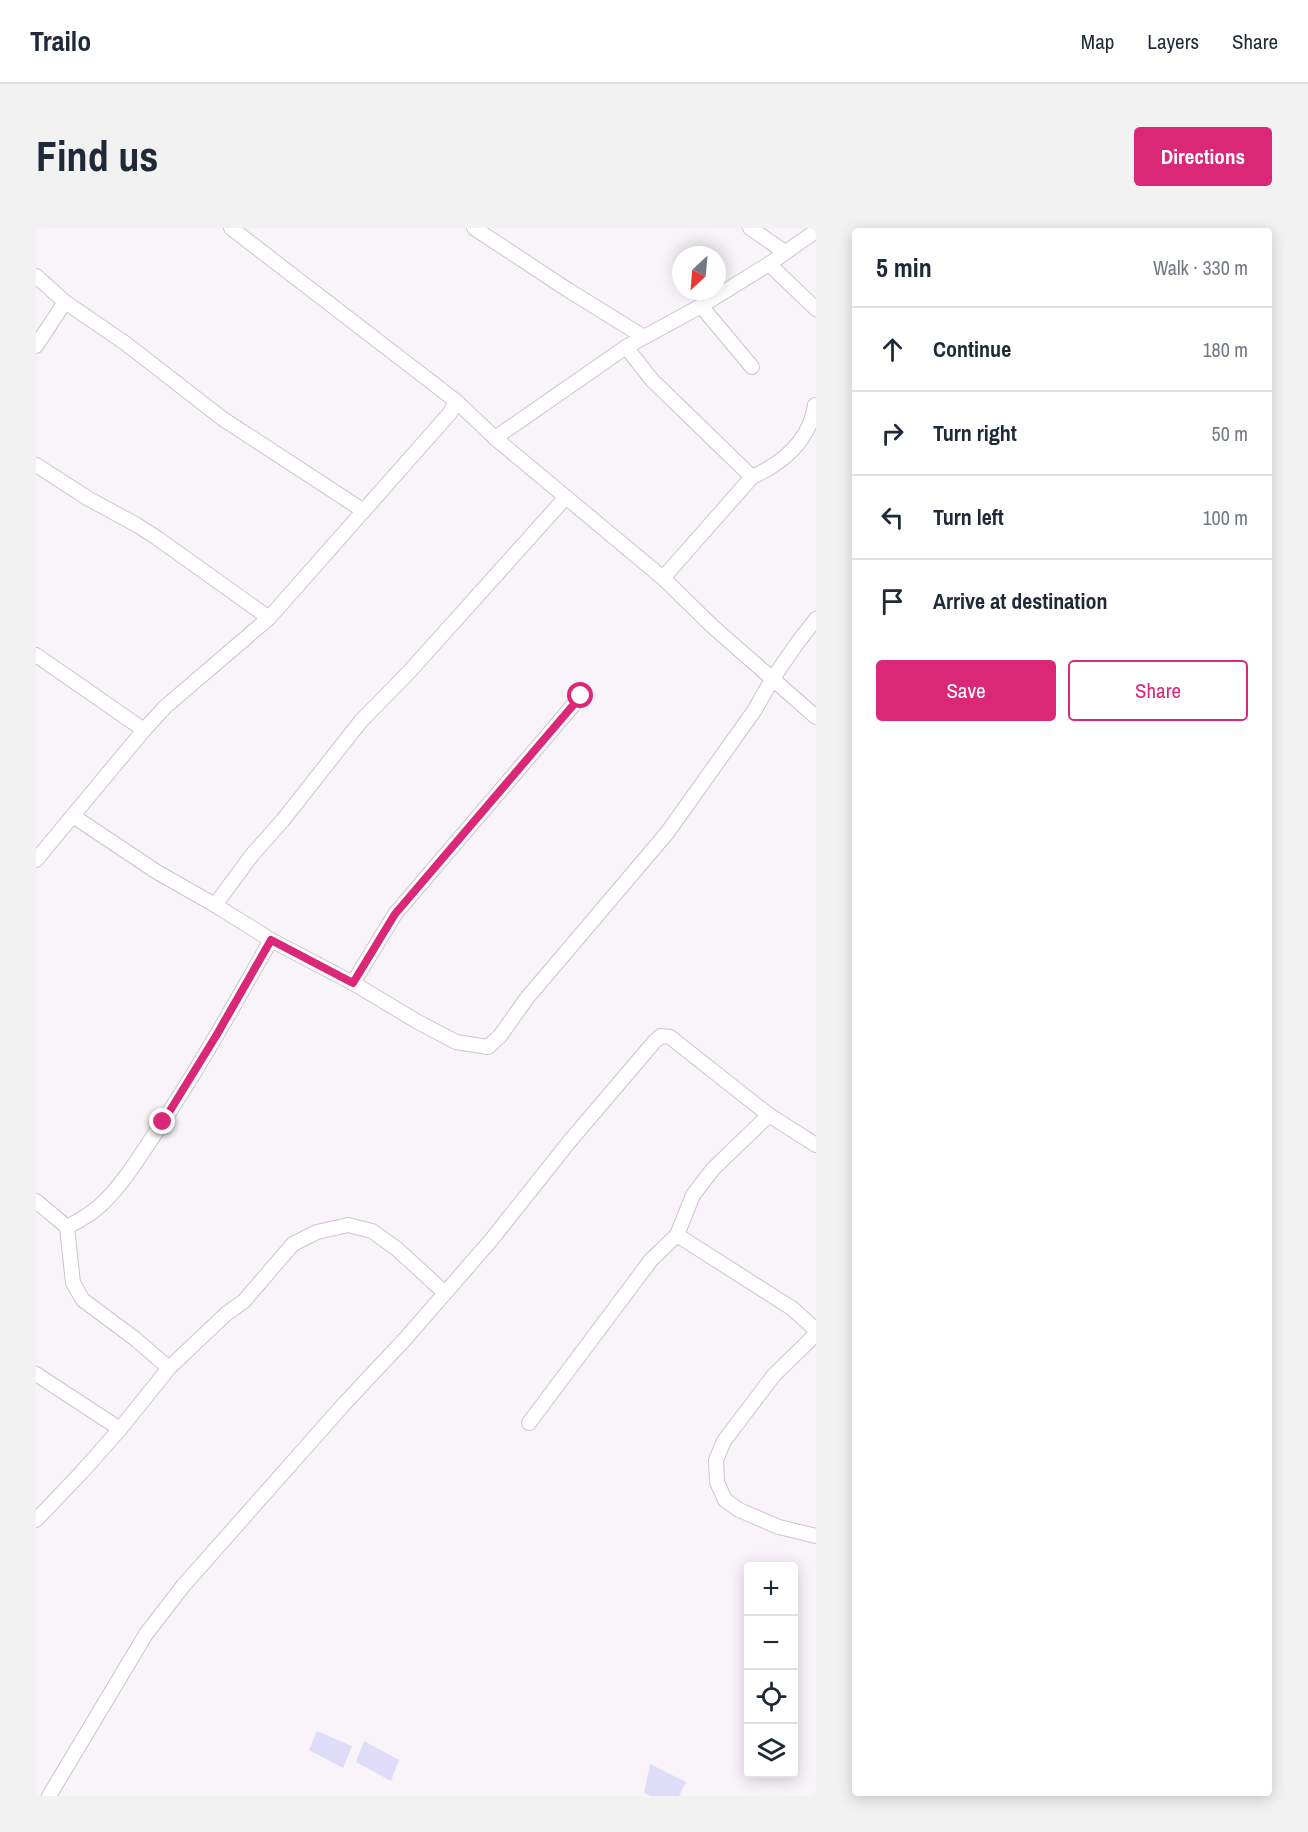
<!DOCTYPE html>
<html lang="en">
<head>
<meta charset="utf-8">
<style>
  :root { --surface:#fff; --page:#f2f2f3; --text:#1f2937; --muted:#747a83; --line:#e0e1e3; --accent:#db2777 }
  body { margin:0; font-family:"Archivo Narrow",sans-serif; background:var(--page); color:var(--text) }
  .controls { position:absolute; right:18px; bottom:18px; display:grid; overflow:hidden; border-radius:6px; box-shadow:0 3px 15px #0003 }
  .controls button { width:54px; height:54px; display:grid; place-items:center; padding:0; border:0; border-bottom:2px solid var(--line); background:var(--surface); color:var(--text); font:30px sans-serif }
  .compass { position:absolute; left:636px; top:18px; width:54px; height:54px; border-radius:50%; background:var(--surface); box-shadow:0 3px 15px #0003; rotate:206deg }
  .stop { position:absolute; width:18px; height:18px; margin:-14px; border:4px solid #db2777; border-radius:50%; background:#fff }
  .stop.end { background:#db2777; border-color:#fff; box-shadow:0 2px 6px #0008 }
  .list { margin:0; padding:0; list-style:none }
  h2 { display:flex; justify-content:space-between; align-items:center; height:78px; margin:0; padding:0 24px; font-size:26px }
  h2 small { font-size:20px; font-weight:400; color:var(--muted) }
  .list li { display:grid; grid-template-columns:39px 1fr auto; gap:18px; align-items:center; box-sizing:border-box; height:84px; padding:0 24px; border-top:2px solid var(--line) }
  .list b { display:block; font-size:22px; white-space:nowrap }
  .list em { font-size:20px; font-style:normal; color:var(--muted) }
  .actions { display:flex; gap:12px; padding:18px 24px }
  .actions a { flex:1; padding:14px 0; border:2px solid var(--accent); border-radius:6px; text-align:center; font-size:21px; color:var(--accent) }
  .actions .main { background:var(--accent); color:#fff }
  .icon { flex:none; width:33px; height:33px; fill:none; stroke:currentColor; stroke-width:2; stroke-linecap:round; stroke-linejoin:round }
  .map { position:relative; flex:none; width:780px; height:1568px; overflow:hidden; border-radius:6px }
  header { display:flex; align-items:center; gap:36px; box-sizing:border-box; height:84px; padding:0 30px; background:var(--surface); border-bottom:2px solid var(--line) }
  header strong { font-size:28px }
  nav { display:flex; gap:33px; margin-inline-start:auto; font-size:21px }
  .intro { display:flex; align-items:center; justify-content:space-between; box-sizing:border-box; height:144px; padding:0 36px }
  h1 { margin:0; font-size:42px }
  .button { padding:15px 27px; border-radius:6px; background:var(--accent); color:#fff; font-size:21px; font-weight:700 }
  main { display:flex; gap:36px; padding:0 36px }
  aside { flex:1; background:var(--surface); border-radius:6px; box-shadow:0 3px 15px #0003 }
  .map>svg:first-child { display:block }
  .building { fill:#dedcf7 }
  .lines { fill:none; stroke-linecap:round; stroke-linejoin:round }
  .minor-casing { stroke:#cac6cc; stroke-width:16 }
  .minor { stroke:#fff; stroke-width:14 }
  .route { stroke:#db2777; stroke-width:8 }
</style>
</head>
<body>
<header>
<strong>Trailo</strong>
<nav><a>Map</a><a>Layers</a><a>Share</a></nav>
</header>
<div class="intro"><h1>Find us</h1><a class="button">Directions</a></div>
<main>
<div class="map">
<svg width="780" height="1568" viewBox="0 0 780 1568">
  <rect width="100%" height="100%" fill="#f8f4f9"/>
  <g class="building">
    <polygon points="281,1503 316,1518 307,1540 273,1522"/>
    <polygon points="328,1513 363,1532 355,1553 320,1534"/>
    <polygon points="614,1536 650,1554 643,1568 615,1568 608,1565"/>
  </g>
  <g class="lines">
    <g class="minor-casing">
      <g id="minor">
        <polyline points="195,0 420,173"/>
        <polyline points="438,0 532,62 608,109"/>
        <polyline points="714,0 749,24"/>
        <polyline points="733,36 780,81"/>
        <polyline points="0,48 29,74 89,115 187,191 328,283"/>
        <polyline points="665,78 716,139"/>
        <polyline points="0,118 29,74"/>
        <polyline points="590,119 616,152 716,249"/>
        <polyline points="459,210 590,119 665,78 733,36 780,3"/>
        <polyline points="0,237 53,271 101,297 121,310 233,390"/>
        <path d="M627,350L716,249C747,235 774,212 779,177"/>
        <polyline points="0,427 108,502"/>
        <polyline points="37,588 121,644 179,677 235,712 317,755 382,794 420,814 452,819 464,808 491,770 631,605 718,483 737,450 762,414 780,391"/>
        <polyline points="0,632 108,502 129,479 233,390 414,185 420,173 459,210 627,350 676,398 780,489"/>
        <polyline points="179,677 216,627 247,592 325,493 373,444 530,269"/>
        <polyline points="317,755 359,686 545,468"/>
        <polyline points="733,887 780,917"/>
        <polyline points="0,973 31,999 37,1055 47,1072 98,1110 133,1140"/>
        <path d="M31,999C45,992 57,985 68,974C89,953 104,928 120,904C162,842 198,777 235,712"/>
        <polyline points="641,1007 757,1081 780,1102"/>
        <polyline points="780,1106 738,1147 688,1213 680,1232 681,1254 689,1272 703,1282 743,1299 780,1308"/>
        <polyline points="0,1146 84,1201"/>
        <polyline points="0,1292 46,1244 84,1201 133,1140 190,1086 208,1073 257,1016 281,1004 312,997 336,1003 361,1021 409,1065"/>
        <polyline points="13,1568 110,1406 147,1358 309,1175 370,1110 456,1011 533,914 619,813 625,808 634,809 733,887 677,941 657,967 641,1007 615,1032 493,1195"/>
      </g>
    </g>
    <use href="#minor" class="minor"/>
  </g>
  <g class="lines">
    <polyline class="route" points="127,894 180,808 235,712 317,755 359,686 545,468"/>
  </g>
</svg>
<div class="controls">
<button>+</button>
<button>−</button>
<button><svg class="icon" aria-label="locate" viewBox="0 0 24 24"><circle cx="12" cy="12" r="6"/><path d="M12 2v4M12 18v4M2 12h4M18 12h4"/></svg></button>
<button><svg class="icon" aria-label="layers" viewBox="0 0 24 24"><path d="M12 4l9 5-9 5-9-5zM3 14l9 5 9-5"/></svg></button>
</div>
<svg class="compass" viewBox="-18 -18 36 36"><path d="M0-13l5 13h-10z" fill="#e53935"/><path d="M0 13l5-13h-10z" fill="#747a83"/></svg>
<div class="stop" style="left:545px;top:468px"></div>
<div class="stop end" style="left:127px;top:894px"></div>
</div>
<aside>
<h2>5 min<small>Walk · 330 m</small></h2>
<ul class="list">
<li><svg class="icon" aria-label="ahead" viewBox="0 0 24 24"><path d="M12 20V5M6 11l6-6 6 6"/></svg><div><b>Continue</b></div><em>180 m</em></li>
<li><svg class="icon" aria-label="right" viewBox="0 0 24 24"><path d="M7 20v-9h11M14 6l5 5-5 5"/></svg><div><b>Turn right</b></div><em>50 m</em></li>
<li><svg class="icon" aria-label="left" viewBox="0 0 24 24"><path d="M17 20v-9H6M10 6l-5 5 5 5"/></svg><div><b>Turn left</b></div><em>100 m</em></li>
<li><svg class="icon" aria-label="arrive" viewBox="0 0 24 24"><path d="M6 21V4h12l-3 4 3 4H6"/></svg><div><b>Arrive at destination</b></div></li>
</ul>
<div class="actions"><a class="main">Save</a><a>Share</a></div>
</aside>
</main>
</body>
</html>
